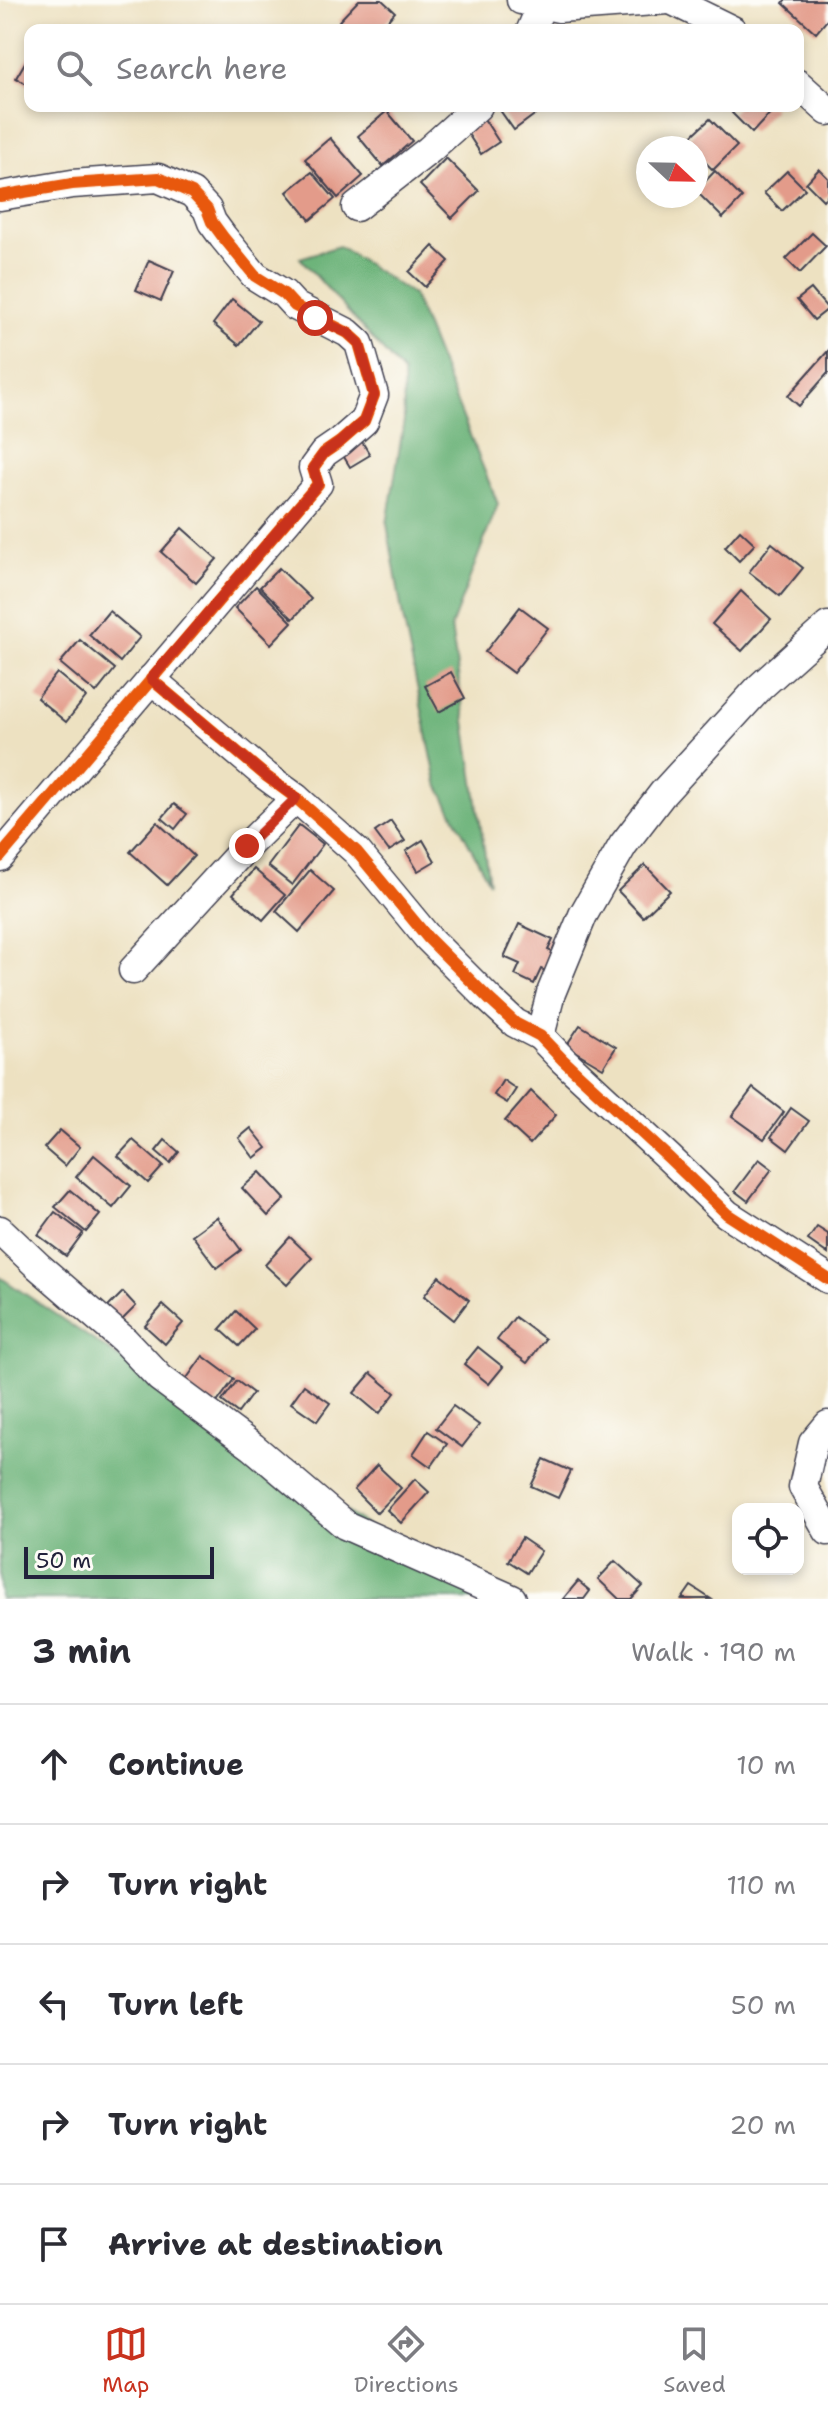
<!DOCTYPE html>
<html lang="en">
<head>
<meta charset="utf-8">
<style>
  :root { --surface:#fff; --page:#f2f2f3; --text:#2b2b33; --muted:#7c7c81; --line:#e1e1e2; --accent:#c8321e }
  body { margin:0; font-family:"Shantell Sans",sans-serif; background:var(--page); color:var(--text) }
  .controls { position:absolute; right:24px; bottom:24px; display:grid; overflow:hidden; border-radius:16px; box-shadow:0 4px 12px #0003 }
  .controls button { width:72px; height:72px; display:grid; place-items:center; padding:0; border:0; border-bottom:2px solid var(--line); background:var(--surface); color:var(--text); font:40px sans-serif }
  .compass { position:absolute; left:636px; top:136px; width:72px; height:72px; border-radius:50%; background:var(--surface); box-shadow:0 4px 12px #0003; rotate:112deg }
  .scale { position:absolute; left:24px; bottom:20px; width:190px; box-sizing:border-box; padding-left:8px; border:4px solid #22223b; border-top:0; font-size:22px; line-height:28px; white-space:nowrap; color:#22223b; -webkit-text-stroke:6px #fdfcf7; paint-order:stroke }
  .stop { position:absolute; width:24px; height:24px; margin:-18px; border:6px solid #c8321e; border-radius:50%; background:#fff }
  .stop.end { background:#c8321e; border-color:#fff; box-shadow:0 2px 8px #0008 }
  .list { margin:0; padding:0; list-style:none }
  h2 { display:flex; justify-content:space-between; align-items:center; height:104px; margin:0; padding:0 32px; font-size:34px }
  h2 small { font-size:26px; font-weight:400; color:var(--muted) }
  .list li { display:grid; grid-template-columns:52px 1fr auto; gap:24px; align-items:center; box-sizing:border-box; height:120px; padding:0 32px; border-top:2px solid var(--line) }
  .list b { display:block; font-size:30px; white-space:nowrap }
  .list em { font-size:26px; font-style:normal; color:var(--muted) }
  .icon { flex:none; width:44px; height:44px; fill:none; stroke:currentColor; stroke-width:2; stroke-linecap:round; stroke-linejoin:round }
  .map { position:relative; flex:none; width:828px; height:1599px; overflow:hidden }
  .search { position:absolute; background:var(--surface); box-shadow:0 4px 12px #0003; left:24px; right:24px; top:24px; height:88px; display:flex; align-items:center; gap:20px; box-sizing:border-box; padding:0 28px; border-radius:16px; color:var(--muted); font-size:30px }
  .sheet { height:704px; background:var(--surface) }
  nav { display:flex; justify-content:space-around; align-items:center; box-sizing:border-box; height:112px; border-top:2px solid var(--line); background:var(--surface); font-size:22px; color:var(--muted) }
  nav a { display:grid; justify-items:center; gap:4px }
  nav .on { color:var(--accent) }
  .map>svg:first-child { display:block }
  .forest { fill:#6db47a; stroke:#486b5a; stroke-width:2 }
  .building { fill:#e39b8a }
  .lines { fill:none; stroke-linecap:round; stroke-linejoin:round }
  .minor-casing { stroke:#403f4f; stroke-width:31 }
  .minor { stroke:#fff; stroke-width:28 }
  .cycleway-casing { stroke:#fdfcf7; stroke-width:17 }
  .cycleway { stroke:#e8590c; stroke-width:12 }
  .route { stroke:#c8321e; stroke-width:10 }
</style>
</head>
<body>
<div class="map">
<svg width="828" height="1599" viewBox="0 0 828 1599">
  <rect width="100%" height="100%" fill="#fdfcf7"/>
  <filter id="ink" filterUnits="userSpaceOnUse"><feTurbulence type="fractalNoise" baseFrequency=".0125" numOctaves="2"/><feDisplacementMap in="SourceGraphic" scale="16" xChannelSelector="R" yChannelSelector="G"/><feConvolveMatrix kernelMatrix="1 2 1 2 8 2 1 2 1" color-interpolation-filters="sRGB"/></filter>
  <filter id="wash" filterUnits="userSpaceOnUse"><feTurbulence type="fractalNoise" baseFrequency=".006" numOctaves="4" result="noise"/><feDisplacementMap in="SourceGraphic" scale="32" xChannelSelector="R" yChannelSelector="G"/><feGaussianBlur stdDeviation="1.8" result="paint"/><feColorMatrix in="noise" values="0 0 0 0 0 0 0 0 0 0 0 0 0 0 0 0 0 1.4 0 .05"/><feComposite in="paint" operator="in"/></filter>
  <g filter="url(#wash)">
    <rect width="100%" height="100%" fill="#ede1c1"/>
    <g class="forest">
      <polygon points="339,246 413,295 498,504 451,627 489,882 437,783 403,618 387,524 404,421 403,373 300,258"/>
      <polygon points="0,1277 406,1552 481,1599 0,1599"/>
    </g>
    <g id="blocks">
      <g class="building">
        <polygon points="359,0 382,0 395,12 379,30 349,30 339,21"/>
        <polygon points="785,0 825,0 828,3 828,19 816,33 783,3"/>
        <polygon points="30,54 30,86 16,78"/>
        <polygon points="497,106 539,106 541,110 514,130"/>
        <polygon points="739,106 771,106 774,109 752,133 732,113"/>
        <polygon points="387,111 412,141 383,166 358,136"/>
        <polygon points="481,114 499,142 481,154 463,126"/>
        <polygon points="710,119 737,146 713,170 696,153 696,148 691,148 685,142"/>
        <polygon points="330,138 363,176 338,198 305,159"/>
        <polygon points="446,158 479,191 452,218 420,185"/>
        <polygon points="819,169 828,178 828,195 823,200 806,183"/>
        <polygon points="715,171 742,198 723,218 696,191"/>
        <polygon points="787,171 805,189 782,211 764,193"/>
        <polygon points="312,172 335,199 310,220 287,192"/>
        <polygon points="812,233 826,246 800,273 786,259"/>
        <polygon points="433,246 449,261 425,287 409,272"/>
        <polygon points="149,260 174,271 161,301 136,290"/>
        <polygon points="811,289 828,309 814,320 797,300"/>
        <polygon points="232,299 259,321 239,345 213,324"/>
        <polygon points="828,351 828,373 799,406 788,396"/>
        <polygon points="358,435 370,455 350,467 338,447"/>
        <polygon points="182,528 217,559 196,583 161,552"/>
        <polygon points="740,530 755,544 739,561 725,547"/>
        <polygon points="772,543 803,568 780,596 749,572"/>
        <polygon points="279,568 311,599 293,619 260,587"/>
        <polygon points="256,586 292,622 271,644 235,608"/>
        <polygon points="741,591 771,619 742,651 712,624"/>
        <polygon points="520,607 548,628 513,673 485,652"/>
        <polygon points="109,611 140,637 120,662 89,635"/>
        <polygon points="80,640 115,669 96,693 60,663"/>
        <polygon points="451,672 465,698 439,712 425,686"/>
        <polygon points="57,673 86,697 66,722 37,698"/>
        <polygon points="174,804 187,814 175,829 162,818"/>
        <polygon points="391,821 405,841 389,851 375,832"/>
        <polygon points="157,822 194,856 167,885 130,852"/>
        <polygon points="299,825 323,844 292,885 268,866"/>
        <polygon points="423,840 435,861 418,871 406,851"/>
        <polygon points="645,865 670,891 643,917 618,891"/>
        <polygon points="254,869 285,895 263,920 233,894"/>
        <polygon points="310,870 334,891 299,932 276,911"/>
        <polygon points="519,924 553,940 548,950 557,954 548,972 541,969 534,984 515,975 520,964 504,957"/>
        <polygon points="580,1025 616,1047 603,1068 566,1046"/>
        <polygon points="503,1080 516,1089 507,1103 494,1095"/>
        <polygon points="753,1088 784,1112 764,1139 732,1116"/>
        <polygon points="531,1091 556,1115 530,1144 505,1121"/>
        <polygon points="791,1108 809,1121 788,1150 771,1137"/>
        <polygon points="251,1128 267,1148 254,1158 239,1138"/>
        <polygon points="60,1130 80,1147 65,1166 44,1148"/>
        <polygon points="133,1140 163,1166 148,1183 118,1156"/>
        <polygon points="165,1140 179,1152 170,1163 156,1151"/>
        <polygon points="94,1155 131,1186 113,1208 76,1177"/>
        <polygon points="759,1159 772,1169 748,1201 735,1191"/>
        <polygon points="260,1172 285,1199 268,1216 242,1188"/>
        <polygon points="70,1190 100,1215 86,1232 55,1207"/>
        <polygon points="55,1212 83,1233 66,1256 38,1235"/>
        <polygon points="217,1217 241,1250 217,1268 192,1235"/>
        <polygon points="817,1227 828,1234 828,1254 808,1240"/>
        <polygon points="290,1237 312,1258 287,1285 265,1265"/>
        <polygon points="439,1276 469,1300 454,1320 424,1296"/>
        <polygon points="123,1292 136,1306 121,1321 108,1307"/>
        <polygon points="163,1305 183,1323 165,1344 145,1326"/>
        <polygon points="236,1311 255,1329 239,1346 220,1329"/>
        <polygon points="515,1317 545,1339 527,1363 497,1340"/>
        <polygon points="478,1347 503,1367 489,1384 464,1364"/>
        <polygon points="203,1356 234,1379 213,1408 182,1385"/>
        <polygon points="371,1373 395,1393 379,1414 354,1393"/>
        <polygon points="237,1381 253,1393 238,1413 222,1401"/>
        <polygon points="304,1385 330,1403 317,1421 291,1403"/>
        <polygon points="453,1406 479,1425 462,1447 436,1428"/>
        <polygon points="428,1431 447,1444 431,1467 413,1454"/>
        <polygon points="544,1459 571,1471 558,1498 531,1486"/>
        <polygon points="377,1465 401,1488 377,1513 354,1490"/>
        <polygon points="415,1479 429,1492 401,1523 387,1510"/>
        <polygon points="522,1538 541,1551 527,1573 508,1561"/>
        <polygon points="615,1561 643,1586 631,1599 619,1599 598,1579"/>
        <polygon points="578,1581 590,1591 584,1599 563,1599"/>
        <polygon points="691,1586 711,1599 682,1599"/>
      </g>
    </g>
  </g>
  <g filter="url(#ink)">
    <use href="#blocks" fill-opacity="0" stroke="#403f4f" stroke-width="2"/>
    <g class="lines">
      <g class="minor-casing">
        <g id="minor">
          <polyline points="521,0 559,8 668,0"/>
          <polyline points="671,0 732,30"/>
          <polyline points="531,30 542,4"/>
          <polyline points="798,84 828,111"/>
          <polyline points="0,196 72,184 158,178 192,193 207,209 212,222 223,237 255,276 284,294 295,306 348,333 359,343 374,395 364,421 340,442 324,453 313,468 318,484 0,857"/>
          <polyline points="356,207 429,150 478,106"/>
          <polyline points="151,679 266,776 296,798 357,852 428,938 489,999 515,1023 540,1036 563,1060 669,1158 727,1214 828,1279"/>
          <polyline points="133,970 247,846 296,798"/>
          <polyline points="540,1036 551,993 583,915 623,845 663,793 760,687 828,626"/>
          <polyline points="0,1230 38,1266 124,1340 160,1378 253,1447 345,1525 512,1599"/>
          <polyline points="828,1425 813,1443 803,1487 828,1531"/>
        </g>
      </g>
      <use href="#minor" class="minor"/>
      <g class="cycleway-casing">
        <g id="cycleway">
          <polyline points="0,196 72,184 158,178 192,193 207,209 212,222 223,237 255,276 284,294 295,306 348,333 359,343 374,395 364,421 340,442 324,453 313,468 318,484 0,857"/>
          <polyline points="151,679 266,776 296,798 357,852 428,938 489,999 515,1023 540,1036 563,1060 669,1158 727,1214 828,1279"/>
        </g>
      </g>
      <use href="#cycleway" class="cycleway"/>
    </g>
  </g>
  <g class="lines" filter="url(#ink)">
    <polyline class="route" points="247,846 296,798 266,776 151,679 318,484 313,468 324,453 340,442 364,421 374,395 359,343 348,333 315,318"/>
  </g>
</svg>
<div class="controls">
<button><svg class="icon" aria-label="locate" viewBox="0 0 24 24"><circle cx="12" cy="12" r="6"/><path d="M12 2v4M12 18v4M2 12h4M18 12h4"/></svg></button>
</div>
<svg class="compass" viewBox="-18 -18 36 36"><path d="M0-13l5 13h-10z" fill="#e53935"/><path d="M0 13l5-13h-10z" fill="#7c7c81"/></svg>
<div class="scale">50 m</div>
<div class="stop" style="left:315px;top:318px"></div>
<div class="stop end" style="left:247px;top:846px"></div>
<div class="search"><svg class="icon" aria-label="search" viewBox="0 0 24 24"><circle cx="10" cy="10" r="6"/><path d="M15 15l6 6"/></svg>Search here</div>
</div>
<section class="sheet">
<h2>3 min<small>Walk · 190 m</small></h2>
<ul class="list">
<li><svg class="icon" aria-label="ahead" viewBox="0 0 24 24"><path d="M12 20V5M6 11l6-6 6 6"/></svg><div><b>Continue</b></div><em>10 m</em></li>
<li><svg class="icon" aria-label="right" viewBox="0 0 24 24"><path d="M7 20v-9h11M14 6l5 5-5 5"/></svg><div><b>Turn right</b></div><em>110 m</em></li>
<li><svg class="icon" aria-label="left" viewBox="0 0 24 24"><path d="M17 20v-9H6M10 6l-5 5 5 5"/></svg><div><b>Turn left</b></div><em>50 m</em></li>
<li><svg class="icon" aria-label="right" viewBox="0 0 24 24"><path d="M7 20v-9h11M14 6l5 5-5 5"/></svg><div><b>Turn right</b></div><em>20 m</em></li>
<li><svg class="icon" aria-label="arrive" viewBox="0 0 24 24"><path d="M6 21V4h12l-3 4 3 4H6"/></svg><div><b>Arrive at destination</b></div></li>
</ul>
</section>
<nav>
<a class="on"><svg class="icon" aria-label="map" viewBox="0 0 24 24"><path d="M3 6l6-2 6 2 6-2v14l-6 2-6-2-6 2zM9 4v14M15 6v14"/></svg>Map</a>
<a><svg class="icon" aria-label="directions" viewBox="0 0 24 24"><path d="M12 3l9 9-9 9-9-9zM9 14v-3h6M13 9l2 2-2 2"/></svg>Directions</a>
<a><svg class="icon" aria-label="saved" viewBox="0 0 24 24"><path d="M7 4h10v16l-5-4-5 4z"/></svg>Saved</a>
</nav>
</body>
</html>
